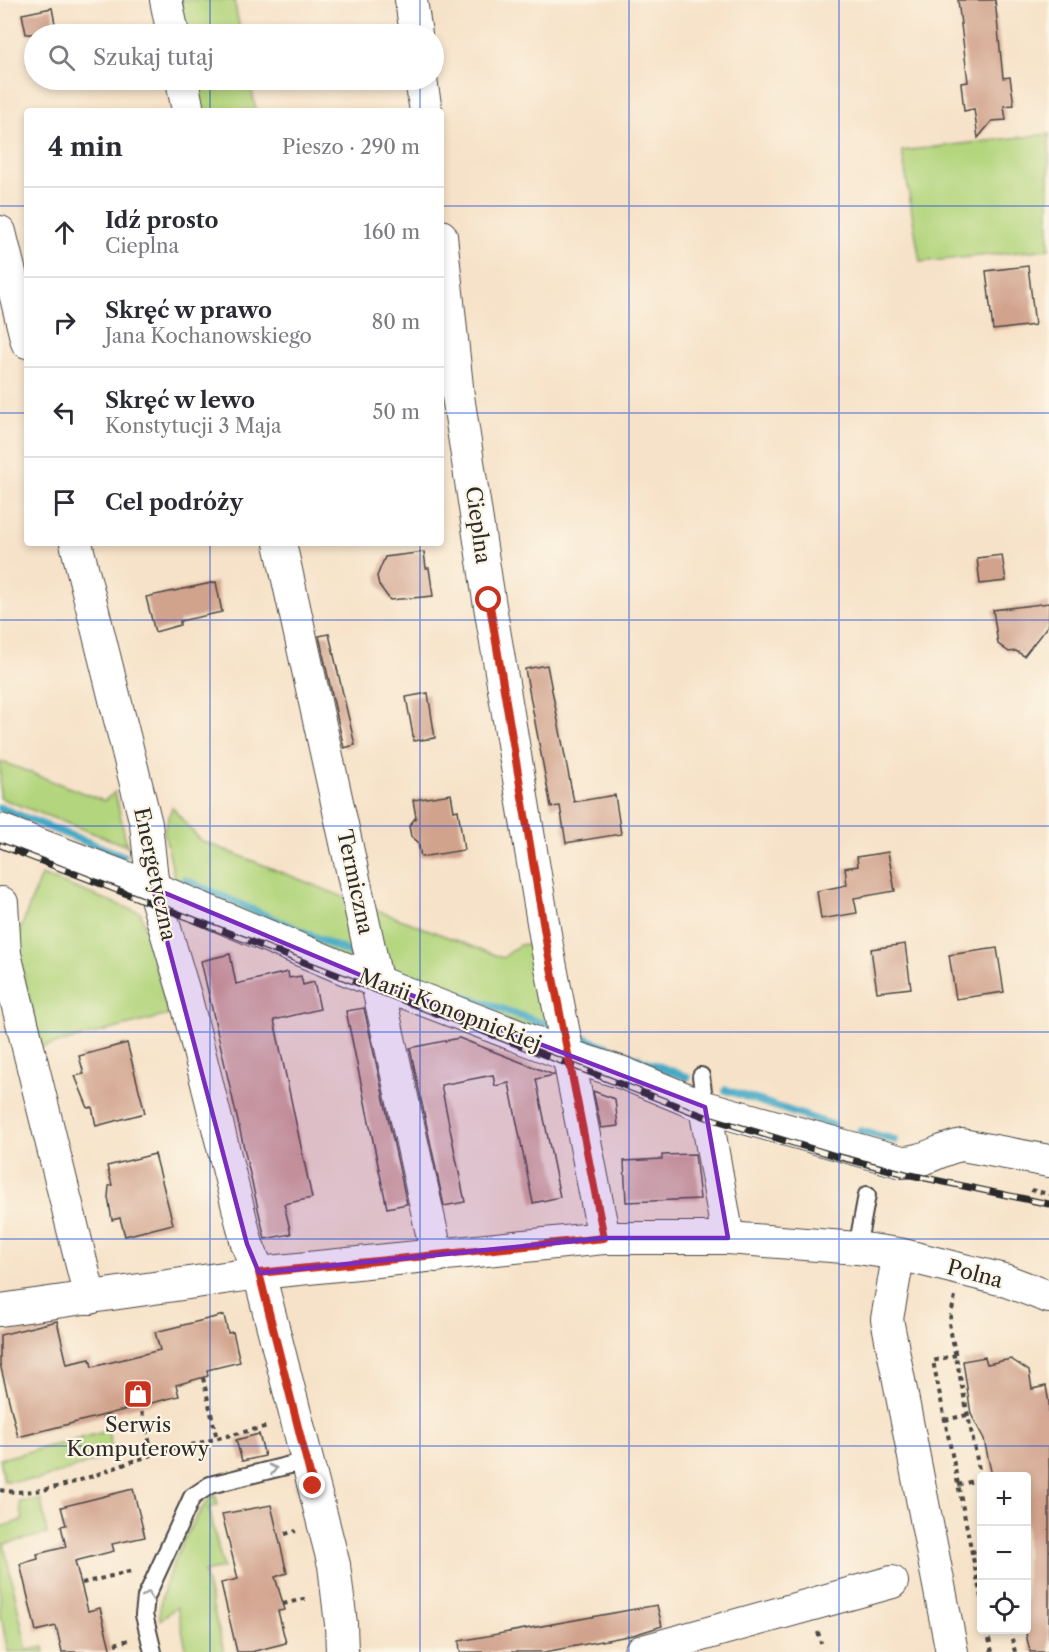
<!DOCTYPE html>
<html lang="pl">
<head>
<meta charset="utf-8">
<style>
  :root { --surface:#fff; --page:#f2f2f3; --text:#2b2b33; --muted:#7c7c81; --line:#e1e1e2 }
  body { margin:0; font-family:"Libre Caslon Text",serif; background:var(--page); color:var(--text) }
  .controls { position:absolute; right:18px; bottom:18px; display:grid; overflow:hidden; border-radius:6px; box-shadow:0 3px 9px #0003 }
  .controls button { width:54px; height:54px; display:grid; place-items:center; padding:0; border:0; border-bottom:2px solid var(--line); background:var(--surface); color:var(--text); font:30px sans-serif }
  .stop { position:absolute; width:18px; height:18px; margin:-14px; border:4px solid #c8321e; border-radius:50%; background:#fff }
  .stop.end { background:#c8321e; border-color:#fff; box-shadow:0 2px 6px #0008 }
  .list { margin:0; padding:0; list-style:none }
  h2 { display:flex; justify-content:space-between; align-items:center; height:78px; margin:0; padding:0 24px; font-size:26px }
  h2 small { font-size:20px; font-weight:400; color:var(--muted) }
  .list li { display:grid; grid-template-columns:39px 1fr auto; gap:18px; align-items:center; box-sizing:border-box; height:90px; padding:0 24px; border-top:2px solid var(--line) }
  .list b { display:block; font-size:22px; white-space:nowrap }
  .list p { margin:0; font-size:20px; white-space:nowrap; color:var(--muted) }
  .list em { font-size:20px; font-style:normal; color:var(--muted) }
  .icon { flex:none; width:33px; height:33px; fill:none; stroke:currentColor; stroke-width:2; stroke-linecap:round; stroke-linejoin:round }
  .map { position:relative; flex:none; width:1049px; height:1652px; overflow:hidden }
  .search { position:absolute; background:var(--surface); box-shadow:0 3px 9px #0003; left:24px; top:24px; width:420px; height:66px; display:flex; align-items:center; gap:15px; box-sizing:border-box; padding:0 21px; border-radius:33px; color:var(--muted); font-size:22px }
  .panel { position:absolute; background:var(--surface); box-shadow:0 3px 9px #0003; left:24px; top:108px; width:420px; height:438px; border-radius:6px }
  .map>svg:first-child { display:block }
  .green { fill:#b3d57d; stroke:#6f8054; stroke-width:1.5 }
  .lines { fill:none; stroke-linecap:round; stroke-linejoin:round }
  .stream { stroke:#47aac6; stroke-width:8 }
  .building { fill:#d1a38d }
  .lane-casing { stroke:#494643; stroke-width:20 }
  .street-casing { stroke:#494643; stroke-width:34 }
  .path { stroke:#494643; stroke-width:4; stroke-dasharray:4.5 4.5; stroke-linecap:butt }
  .lane { stroke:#fff; stroke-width:16 }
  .street { stroke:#fff; stroke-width:32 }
  .rail-casing { stroke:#2b2b2b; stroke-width:7 }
  .rail { stroke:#fcf5e5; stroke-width:4.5; stroke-dasharray:14; stroke-linecap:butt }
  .oneway { stroke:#a0a0a0 }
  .route { stroke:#c8321e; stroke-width:8 }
  .marked { fill:#7b2cbf; fill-opacity:0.2; stroke:#7b2cbf; stroke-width:4.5; stroke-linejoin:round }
  .grid { fill:none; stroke:#1d4ed8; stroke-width:1.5; stroke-opacity:0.55 }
  .labels { text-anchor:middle; stroke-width:4.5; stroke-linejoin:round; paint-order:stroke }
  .street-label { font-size:21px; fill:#2b2b2b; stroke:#fcf5e5 }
  .poi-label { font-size:21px; fill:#2b2b2b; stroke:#fcf5e5 }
</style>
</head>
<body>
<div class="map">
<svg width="1049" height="1652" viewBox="0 0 1049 1652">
  <rect width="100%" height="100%" fill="#fcf5e5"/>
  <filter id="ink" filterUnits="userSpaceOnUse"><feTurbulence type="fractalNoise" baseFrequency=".0167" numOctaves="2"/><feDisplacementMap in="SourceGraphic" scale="12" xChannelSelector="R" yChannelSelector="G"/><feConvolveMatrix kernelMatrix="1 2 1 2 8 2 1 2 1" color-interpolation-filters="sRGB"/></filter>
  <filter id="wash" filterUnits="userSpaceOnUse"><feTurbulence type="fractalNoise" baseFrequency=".008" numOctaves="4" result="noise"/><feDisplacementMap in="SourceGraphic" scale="24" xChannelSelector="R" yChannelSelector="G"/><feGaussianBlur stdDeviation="1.35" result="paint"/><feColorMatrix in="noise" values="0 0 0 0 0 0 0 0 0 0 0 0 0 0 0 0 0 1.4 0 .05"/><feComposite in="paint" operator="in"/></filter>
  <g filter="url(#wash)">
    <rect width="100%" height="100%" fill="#f6e2c8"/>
    <g class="green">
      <polygon points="177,0 234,0 241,34 184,34"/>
      <polygon points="193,80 250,80 256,111 199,111"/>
      <polygon points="1049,134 1049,249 920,262 902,151"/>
      <polygon points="0,761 104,801 115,792 127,846 0,798"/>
      <polygon points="172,807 200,840 349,899 364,970 177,888 164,831"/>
      <polygon points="41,875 141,913 169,1015 42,1047 15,944"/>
      <polygon points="363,905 503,958 519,945 538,943 556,1037 382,978"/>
      <polygon points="108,1431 113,1455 38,1480 4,1481 0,1459"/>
      <path d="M215,1494L218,1505L209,1508L223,1568L204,1572L224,1652H187L177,1607L160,1620C155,1593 194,1510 215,1494Z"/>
      <polygon points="41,1500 47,1534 4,1544 27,1650 44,1647 45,1652 8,1652 0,1611 0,1527 23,1520 19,1502"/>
    </g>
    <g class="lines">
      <g class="stream">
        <polyline points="0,808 123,856"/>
        <polyline points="184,880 353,954"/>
        <polyline points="387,969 550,1026"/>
        <polyline points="583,1038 687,1077"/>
        <polyline points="726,1090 832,1125"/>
        <polyline points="860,1131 895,1140"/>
      </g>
    </g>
    <g id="blocks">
      <g class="building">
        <polygon points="958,0 995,0 1003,78 1010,77 1014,105 1004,106 1006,120 992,121 978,138 974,109 964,111 961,83 968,82"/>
        <polygon points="52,8 57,34 26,34 22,14"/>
        <polygon points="1028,266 1035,325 993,330 986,271"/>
        <polygon points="424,552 426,568 429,568 433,596 390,600 379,585 377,576 385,557"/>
        <polygon points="1002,555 1006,581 980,584 977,558"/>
        <polygon points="216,582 222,612 180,621 180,625 155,632 146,597"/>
        <polygon points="1049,603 1049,624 1024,656 1016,651 1009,652 998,644 993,610"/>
        <polygon points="329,634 355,745 344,748 319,636"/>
        <polygon points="547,665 574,802 615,795 621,834 566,843 560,806 551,807 525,669"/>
        <polygon points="428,693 435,738 414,741 406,697"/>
        <polygon points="451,794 454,811 458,810 464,850 421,857 418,842 411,836 409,826 416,817 413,800"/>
        <polygon points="888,852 895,891 854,898 857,913 821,919 817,891 847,885 845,868 858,866 857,857"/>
        <polygon points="905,944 911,988 877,992 871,949"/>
        <polygon points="997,948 1004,992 956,999 949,955"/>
        <polygon points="230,954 236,984 288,972 289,978 301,976 303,985 314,982 320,1009 274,1020 312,1198 284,1204 291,1234 265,1239 201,961"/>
        <polygon points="364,1008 407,1204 387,1208 346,1011"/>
        <polygon points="459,1038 554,1075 536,1079 560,1197 533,1203 509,1083 495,1086 493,1075 441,1085 465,1202 444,1206 410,1048"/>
        <polygon points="127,1043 145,1113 96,1126 92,1107 88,1108 75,1076 84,1074 79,1056"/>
        <polygon points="593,1091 615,1099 618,1126 601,1128"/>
        <polygon points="155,1154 173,1224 125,1236 120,1218 112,1220 108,1197 109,1186 112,1185 107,1166"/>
        <polygon points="695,1154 700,1199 626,1202 624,1161 662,1159 662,1155"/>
        <polygon points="224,1315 228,1333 233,1332 240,1362 207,1370 208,1376 176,1385 179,1396 18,1437 0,1364 0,1335 57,1321 67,1364 90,1359 92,1367 160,1350 155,1332"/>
        <polygon points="985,1357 987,1364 1011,1359 1029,1371 1032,1389 1046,1386 1049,1403 1049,1652 1030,1652 1026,1634 1026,1476 992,1476 984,1439 971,1414 963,1361"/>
        <polygon points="259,1434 265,1456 242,1461 236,1440"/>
        <polygon points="133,1489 145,1537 112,1544 114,1551 75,1561 88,1611 100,1608 111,1652 62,1652 56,1626 36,1631 20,1564 38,1559 37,1554 66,1547 61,1526 66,1525 61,1507"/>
        <polygon points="271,1505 287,1573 275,1577 285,1610 278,1611 286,1643 251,1652 237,1652 221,1583 238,1579 222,1514"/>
        <polygon points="657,1605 662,1626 633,1635 545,1652 460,1652 459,1641"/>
      </g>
    </g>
  </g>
  <g filter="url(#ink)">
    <use href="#blocks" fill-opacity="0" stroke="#494643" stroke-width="1.5"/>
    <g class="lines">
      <g class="lane-casing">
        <g id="lane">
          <polyline points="701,1076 705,1107"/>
          <polyline points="857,1248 867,1195"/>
          <polyline points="153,1652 144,1615 146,1597 192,1497 210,1485 306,1461"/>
        </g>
      </g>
      <g class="street-casing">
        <g id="street">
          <polyline points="166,0 173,34"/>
          <polyline points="411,0 416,34"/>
          <polyline points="182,80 188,111"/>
          <polyline points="421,80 426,111"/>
          <polyline points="0,232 27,342"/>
          <polyline points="441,236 458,396 489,600 548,952 604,1238"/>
          <polyline points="76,543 146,824 153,888 186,999 247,1244 259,1273 334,1565 341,1624 342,1652"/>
          <polyline points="280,543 437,1256"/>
          <path d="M0,830L153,888L377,982L570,1056L623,1073L705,1107L902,1162C924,1163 941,1148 962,1145L1049,1161"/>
          <polyline points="2,903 5,954 90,1298"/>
          <polyline points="705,1107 728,1238"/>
          <polyline points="896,1269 887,1319 952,1652"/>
          <polyline points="0,1310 259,1273 604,1238 728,1238 857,1248 899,1254 1004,1280 1049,1297"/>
          <polyline points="640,1652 892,1582"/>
        </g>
      </g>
      <g class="path">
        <polyline points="1031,1190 1049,1194"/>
        <polyline points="955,1297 949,1323 982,1484"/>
        <polyline points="956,1355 933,1361 982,1602"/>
        <polyline points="203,1378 217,1439"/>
        <polyline points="142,1412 153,1455"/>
        <polyline points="945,1420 971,1414"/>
        <polyline points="958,1485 981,1479"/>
        <path d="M0,1490C49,1500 109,1467 156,1454C194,1444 231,1435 269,1426"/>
        <polyline points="285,1534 296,1531"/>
        <polyline points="971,1552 982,1550"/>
        <polyline points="82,1583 133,1571"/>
        <polyline points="283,1604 308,1598"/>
        <polyline points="987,1630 992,1652"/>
        <polyline points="1010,1630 1015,1652"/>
        <polyline points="818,1632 821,1643"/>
        <polyline points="115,1644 129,1640"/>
      </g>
      <use href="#lane" class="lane"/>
      <use href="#street" class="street"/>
      <g class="rail-casing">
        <polyline id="rail" points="0,845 706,1117 836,1156 906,1174 1049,1204"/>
      </g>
      <use href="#rail" class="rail"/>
    </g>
    <defs><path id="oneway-chevron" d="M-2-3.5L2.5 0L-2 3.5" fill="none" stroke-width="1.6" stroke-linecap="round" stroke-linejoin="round" transform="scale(1.5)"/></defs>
    <g class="oneway">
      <use href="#oneway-chevron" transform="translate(273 1469) rotate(-14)"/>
      <use href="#oneway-chevron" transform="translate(148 1595) rotate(-73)"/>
    </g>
  </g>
  <g class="lines" filter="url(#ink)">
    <polyline class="route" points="313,1486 259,1273 604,1238 548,952 489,600"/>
  </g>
  <path class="marked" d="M153,888L377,982L705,1107L728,1238H604L259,1273L247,1244Z"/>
  <path class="grid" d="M210,0V34M420,0V34M629,0V1652M839,0V1652M210,80V111M420,80V111M0,206H27M441,206H1049M0,413H27M441,413H1049M210,543V1652M420,543V1652M0,620H1049M0,826H1049M0,1032H1049M0,1239H1049M0,1446H1049"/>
  <defs>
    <g id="shop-square" transform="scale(1.5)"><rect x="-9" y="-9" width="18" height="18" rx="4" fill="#c8321e" stroke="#fcf5e5"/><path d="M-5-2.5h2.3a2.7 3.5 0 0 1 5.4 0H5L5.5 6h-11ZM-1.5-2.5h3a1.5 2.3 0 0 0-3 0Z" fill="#fff"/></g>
  </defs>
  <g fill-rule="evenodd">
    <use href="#shop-square" x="138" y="1394"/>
  </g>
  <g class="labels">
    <g class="street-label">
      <text transform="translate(478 525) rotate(82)" y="7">Cieplna</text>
      <text transform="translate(155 874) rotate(78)" y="7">Energetyczna</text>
      <text transform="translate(355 882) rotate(78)" y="7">Termiczna</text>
      <text transform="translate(450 1010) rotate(21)" y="7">Marii Konopnickiej</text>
      <text transform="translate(975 1274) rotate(15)" y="7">Polna</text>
    </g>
    <g class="poi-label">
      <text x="138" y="1432">Serwis<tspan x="138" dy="24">Komputerowy</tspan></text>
    </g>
  </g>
</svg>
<div class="controls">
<button>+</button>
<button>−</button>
<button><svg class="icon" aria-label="locate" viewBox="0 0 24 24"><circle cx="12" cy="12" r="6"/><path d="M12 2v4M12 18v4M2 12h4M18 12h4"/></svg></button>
</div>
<div class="stop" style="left:489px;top:600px"></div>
<div class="stop end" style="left:313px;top:1486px"></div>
<div class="search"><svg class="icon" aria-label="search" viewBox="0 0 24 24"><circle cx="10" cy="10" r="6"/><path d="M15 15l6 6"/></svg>Szukaj tutaj</div>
<section class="panel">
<h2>4 min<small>Pieszo · 290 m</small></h2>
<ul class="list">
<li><svg class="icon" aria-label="ahead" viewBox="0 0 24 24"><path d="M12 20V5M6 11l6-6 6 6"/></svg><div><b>Idź prosto</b><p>Cieplna</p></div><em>160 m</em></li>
<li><svg class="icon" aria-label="right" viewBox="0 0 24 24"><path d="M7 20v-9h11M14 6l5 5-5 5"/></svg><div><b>Skręć w prawo</b><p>Jana Kochanowskiego</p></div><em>80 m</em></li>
<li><svg class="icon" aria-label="left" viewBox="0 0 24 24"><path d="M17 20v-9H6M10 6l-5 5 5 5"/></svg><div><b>Skręć w lewo</b><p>Konstytucji 3 Maja</p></div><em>50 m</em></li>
<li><svg class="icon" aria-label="arrive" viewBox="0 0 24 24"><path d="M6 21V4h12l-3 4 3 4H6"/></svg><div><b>Cel podróży</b></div></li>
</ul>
</section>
</div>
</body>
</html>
